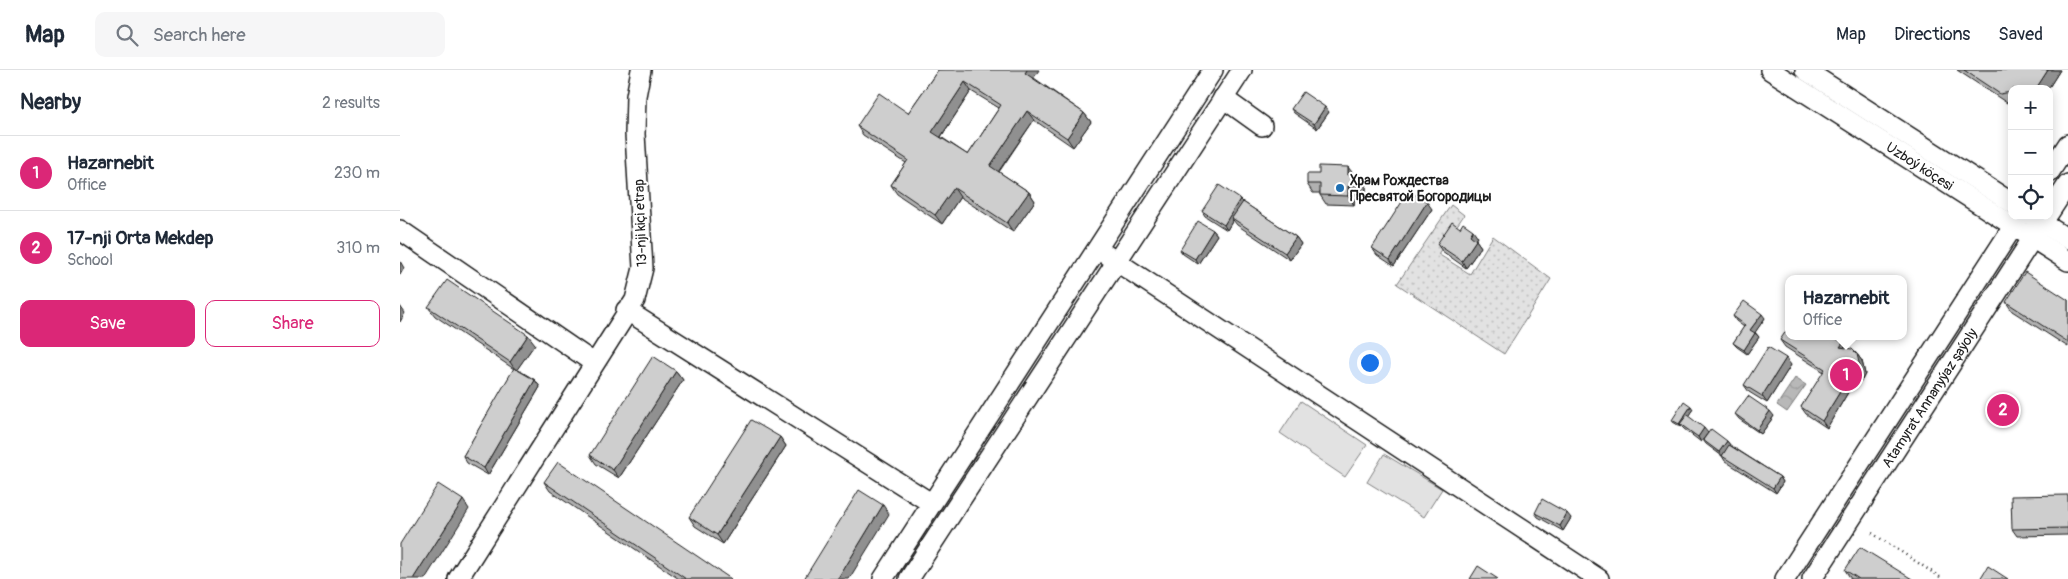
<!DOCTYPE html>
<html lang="en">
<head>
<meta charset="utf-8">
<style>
  :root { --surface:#fff; --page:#f6f6f7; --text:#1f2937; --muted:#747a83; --line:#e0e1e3; --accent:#db2777 }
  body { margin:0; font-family:Pangolin,sans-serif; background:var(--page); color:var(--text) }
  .controls { position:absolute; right:15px; top:15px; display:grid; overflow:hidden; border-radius:10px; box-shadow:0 2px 12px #0003 }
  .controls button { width:45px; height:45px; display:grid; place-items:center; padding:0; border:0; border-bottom:1px solid var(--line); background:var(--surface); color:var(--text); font:25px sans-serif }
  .you { position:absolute; left:969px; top:292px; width:18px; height:18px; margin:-12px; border:4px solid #fff; border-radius:50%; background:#1a73e8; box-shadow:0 0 0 8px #1a73e833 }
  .badge { display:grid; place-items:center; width:32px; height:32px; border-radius:50%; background:var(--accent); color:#fff; font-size:16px; font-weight:700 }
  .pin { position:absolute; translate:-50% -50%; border:2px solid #fff; box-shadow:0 1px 5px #0006 }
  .popup { position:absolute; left:1385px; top:205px; width:122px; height:65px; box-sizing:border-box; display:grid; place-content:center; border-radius:10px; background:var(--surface); filter:drop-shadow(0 1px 4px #0005); font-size:16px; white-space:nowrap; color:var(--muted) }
  .popup b { font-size:19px; color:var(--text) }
  .popup::after { content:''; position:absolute; left:50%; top:100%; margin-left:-10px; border:10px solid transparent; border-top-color:var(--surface) }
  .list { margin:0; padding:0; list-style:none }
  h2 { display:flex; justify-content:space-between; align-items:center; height:65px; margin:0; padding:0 20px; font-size:21px }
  h2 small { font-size:16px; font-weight:400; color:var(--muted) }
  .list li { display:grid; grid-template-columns:32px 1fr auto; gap:15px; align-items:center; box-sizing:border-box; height:75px; padding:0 20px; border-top:1px solid var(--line) }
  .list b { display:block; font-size:19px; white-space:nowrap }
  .list p { margin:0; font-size:16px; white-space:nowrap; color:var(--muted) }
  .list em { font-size:16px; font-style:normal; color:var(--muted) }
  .actions { display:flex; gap:10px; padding:15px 20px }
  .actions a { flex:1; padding:11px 0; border:1px solid var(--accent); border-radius:10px; text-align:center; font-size:18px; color:var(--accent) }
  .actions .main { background:var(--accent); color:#fff }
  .icon { flex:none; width:28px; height:28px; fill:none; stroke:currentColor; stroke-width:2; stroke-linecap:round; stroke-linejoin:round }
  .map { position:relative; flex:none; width:1668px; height:509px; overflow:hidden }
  header { display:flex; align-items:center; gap:30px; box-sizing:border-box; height:70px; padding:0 25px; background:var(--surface); border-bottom:1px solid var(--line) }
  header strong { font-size:24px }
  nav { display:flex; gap:28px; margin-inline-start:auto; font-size:18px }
  .search { width:350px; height:45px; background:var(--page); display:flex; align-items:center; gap:12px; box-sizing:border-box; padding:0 18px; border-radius:10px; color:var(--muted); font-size:19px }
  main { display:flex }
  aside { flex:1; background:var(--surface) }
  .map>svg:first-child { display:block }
  .green { fill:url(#green-dots); stroke:#7f7f7f }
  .pitch { fill:#e2e2e2; stroke:#7f7f7f }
  .water { fill:url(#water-waves); stroke:#7a7a7a }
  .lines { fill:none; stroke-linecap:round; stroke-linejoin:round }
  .minor-casing { stroke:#1c1c1c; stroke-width:22 }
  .path { stroke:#1c1c1c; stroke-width:2.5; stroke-dasharray:1 4; stroke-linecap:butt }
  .minor { stroke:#fff; stroke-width:19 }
  .wall { fill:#b1b1b1; stroke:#1c1c1c; fill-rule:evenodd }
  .shaded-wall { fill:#909090; stroke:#1c1c1c }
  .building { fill:#cecece; stroke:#1c1c1c; fill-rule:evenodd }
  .poi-dot { fill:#1f6fb2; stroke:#fff; stroke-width:2 }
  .labels { text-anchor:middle; stroke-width:4; stroke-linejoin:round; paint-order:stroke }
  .street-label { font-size:14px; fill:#1c1c1c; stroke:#fff }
  .poi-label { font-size:14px; font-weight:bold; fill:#1c1c1c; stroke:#fff; text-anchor:start }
</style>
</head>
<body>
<header>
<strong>Map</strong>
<div class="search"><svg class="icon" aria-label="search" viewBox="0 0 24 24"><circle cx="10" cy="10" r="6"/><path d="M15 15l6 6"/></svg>Search here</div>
<nav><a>Map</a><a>Directions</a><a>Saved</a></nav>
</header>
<main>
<aside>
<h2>Nearby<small>2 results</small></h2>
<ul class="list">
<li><span class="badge">1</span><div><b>Hazarnebit</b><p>Office</p></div><em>230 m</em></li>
<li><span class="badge">2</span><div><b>17-nji Orta Mekdep</b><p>School</p></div><em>310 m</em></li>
</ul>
<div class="actions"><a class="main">Save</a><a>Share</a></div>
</aside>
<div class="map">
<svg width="1668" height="509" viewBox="0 0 1668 509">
  <defs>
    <pattern id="green-dots" width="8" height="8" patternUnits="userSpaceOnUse" patternTransform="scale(1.25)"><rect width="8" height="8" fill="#e2e2e2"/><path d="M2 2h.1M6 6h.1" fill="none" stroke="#c1c1c1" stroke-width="1.8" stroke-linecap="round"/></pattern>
    <pattern id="water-waves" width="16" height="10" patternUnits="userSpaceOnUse" patternTransform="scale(1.25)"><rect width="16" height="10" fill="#b8b8b8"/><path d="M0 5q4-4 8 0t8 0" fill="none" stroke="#9e9e9e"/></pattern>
  </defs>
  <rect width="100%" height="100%" fill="#fff"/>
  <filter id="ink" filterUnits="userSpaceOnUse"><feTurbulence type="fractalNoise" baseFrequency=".02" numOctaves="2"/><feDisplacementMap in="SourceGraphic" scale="10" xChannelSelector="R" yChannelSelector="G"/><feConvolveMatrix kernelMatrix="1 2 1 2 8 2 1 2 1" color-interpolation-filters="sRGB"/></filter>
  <g filter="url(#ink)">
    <polygon class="green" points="1051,135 1064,145 1038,184 1070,204 1093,166 1151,209 1104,284 997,214"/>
    <g class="pitch">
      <polygon points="901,331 967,375 945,407 880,363"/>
      <polygon points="984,384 1042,419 1024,447 967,412"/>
    </g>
    <polygon class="water" points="1395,308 1406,315 1387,342 1377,335"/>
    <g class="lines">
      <g class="minor-casing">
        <g id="minor">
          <path id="s1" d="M1370,0L1668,191"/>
          <polyline points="1405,0 1612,133"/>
          <polyline points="823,28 862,56"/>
          <polyline points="1649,103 1668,74"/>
          <polyline points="1649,143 1668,114"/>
          <polyline points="1633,147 1668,169"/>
          <polyline points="0,160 194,293"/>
          <polyline points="705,184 1199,509"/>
          <polyline points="226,240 531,433"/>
          <polyline points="58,509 235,230 243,198 235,64 236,26 241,0"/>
          <polyline points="483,509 813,0"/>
          <polyline points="509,509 842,0"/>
          <polyline points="1385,509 1620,146"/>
          <path id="s2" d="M1412,509L1647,146"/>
        </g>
      </g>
      <polyline class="path" points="1472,463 1543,509"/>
      <use href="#minor" class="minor"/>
    </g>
    <g class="wall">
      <path d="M538,0L634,8L684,43L691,52L673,77L634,50L599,102L629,122L635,131L613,162L560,127L542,154L497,124L491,115L506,93L463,65L457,56L508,43ZM571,21L599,38L568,85L541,67Z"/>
      <polygon points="1557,0 1660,0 1648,19 1612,19 1612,32 1607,33"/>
      <polygon points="891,39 929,42 917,59 894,43"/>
      <polygon points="954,105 960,105 966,114 966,125 955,124 954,135 926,134 920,125 920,123 913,123 907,114"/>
      <polygon points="840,129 843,132 896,167 901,174 890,190 837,155 833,150 827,160 805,146 802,141"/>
      <polygon points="1032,139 994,196 977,185 972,178"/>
      <polygon points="1060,158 1078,167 1076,170 1081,177 1066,198 1042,181 1037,174"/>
      <polygon points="813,160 817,165 798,194 783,184 780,180"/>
      <polygon points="1668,230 1668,277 1612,241 1606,232"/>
      <polygon points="28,237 135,274 117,299 135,310 140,317 88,405 67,393 63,386 114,299 35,246"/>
      <polygon points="1333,246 1365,248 1355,262 1359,267 1347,284 1337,277 1333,273 1344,257 1336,251"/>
      <polygon points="1380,270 1446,278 1457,284 1462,291 1465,304 1462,310 1450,319 1427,358 1406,344 1401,337 1424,302 1385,277"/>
      <polygon points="1391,295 1367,333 1349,322 1344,315"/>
      <polygon points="276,301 283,310 219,408 196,394 190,385"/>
      <polygon points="1293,339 1288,346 1301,372 1284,359 1281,356 1281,357 1273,352 1272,350"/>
      <polygon points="1335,344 1374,346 1361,364 1339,349"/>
      <polygon points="380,367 386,376 323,474 295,456 289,447"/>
      <polygon points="1303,370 1327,371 1330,375 1380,407 1383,412 1376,423 1325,391 1322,386 1306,374"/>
      <polygon points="144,412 331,509 279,509 150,421"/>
      <polygon points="1668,426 1668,465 1617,466 1612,459"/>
      <polygon points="1135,443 1171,448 1163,461 1138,447"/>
      <polygon points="1445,500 1512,509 1451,509"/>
    </g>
    <g class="shaded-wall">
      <polygon points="627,0 639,0 631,12 625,3"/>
      <polygon points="1648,0 1660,0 1648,19 1637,19 1637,17"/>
      <polygon points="565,12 571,21 538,71 532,62"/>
      <polygon points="925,37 929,42 917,59 914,54"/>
      <polygon points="627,41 634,50 596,105 590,96"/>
      <polygon points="684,43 691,52 673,77 667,68"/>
      <polygon points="948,97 955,106 948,105"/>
      <polygon points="960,105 966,114 966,125 959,116"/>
      <polygon points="948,116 955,124 954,135 948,126"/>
      <polygon points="554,118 560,127 542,154 535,145"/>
      <polygon points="629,122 635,131 613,162 607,153"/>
      <polygon points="840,129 844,134 832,148 833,150 827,160 824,155"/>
      <polygon points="1027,132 1032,139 994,196 990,190"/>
      <polygon points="813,160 817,165 798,194 795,189"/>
      <polygon points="1073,160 1078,167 1074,172 1070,165"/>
      <polygon points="896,167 901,174 890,190 885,183"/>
      <polygon points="1076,170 1081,177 1066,198 1062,191"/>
      <polygon points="0,191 4,198 0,205"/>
      <polygon points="0,236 5,243 0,252"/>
      <polygon points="1362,244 1365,248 1354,264 1350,260"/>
      <polygon points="1355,263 1359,267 1347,284 1344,280"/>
      <polygon points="128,265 135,274 116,301 110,292"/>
      <polygon points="1443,273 1448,279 1440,277"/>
      <polygon points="1457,284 1462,291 1465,304 1462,310 1457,303"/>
      <polygon points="1386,288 1391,295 1367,333 1362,326"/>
      <polygon points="276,301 283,310 219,408 213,400"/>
      <polygon points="135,310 140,317 88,405 84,398"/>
      <polygon points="1446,312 1450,319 1427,358 1422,351"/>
      <polygon points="1291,336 1293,339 1282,355 1280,354 1281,356 1281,357 1279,354"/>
      <polygon points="1370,341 1374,346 1361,364 1357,360"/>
      <polygon points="1304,358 1308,363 1301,372 1298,367"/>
      <polygon points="380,367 386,376 323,474 317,465"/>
      <polygon points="1327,371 1330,375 1322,386 1319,382"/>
      <polygon points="1380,407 1383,412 1376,423 1373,418"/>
      <polygon points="63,430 69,439 25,509 13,509"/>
      <polygon points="483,435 489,444 449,509 438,509"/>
      <polygon points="1167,443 1171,448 1163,461 1160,456"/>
    </g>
    <g class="building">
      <path d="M538,0H627L625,3L684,43L667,68L627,41L590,96L629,122L607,153L554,118L535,145L491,115L508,90L457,56L479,23L508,43ZM565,12L601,35L568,85L532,62Z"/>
      <polygon points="1564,0 1648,0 1637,17 1637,19 1612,19 1612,27 1611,22 1600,24"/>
      <polygon points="903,22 925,37 914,54 891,39"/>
      <polygon points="919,96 948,97 948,105 960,105 959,116 948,116 948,126 920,125 920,114 907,114 907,104 919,104"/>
      <polygon points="819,115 840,129 824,155 802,141"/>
      <polygon points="1009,121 1027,132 990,190 972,178"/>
      <polygon points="843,132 896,167 885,183 832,148"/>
      <polygon points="798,151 813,160 795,189 780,180"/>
      <polygon points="1052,152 1060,158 1063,153 1073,160 1070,165 1076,170 1062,191 1037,174"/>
      <polygon points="1625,202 1668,230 1668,272 1606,232"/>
      <polygon points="47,210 128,265 110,292 28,237"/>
      <polygon points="1344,231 1362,244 1350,260 1355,263 1344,280 1333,273 1345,255 1333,246"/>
      <polygon points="1388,258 1388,266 1433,266 1443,273 1440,277 1452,279 1457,284 1460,297 1457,303 1446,312 1422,351 1401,337 1425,299 1380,270"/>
      <polygon points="1368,277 1386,288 1362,326 1344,315"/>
      <polygon points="253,286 276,301 213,400 190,385"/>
      <polygon points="114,298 135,310 84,398 63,386"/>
      <polygon points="1348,326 1370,341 1357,360 1335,344"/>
      <polygon points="1284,331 1291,336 1279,354 1272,350"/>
      <polygon points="1287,345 1304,358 1298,367 1280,354"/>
      <polygon points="351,350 380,367 317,465 289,447"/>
      <polygon points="1311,359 1327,371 1319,382 1303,370"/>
      <polygon points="1329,375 1380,407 1373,418 1322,386"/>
      <polygon points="158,392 331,509 286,509 144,412"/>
      <polygon points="38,414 63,430 13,509 0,509 0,474"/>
      <polygon points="459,420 483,435 438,509 404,509"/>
      <polygon points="1668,425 1668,458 1612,459 1611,426"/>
      <polygon points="1142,429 1167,443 1160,456 1135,443"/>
      <polygon points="1460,477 1512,509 1459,509 1445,500"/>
      <polygon points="1078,496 1098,509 1070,509"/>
      <polygon points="1588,496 1608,509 1580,509"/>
    </g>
  </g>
  <circle class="poi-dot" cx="940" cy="118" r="5"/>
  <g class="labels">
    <g class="street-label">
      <text dy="5" stroke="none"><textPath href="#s1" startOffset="178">Uzboý köçesi</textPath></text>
      <text transform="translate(240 153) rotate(-92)" y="5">13-nji kiçi etrap</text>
      <text dy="5" stroke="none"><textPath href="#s2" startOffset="216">Atamyrat Annanyýaz şaýoly</textPath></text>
    </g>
    <g class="poi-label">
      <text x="950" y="115">Храм Рождества<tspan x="950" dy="16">Пресвятой Богородицы</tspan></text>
    </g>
  </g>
</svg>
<div class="controls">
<button>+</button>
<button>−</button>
<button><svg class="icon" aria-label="locate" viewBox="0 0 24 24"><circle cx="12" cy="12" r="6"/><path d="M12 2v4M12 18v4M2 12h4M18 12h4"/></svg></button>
</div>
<div class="you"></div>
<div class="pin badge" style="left:1446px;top:305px">1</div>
<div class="popup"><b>Hazarnebit</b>Office</div>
<div class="pin badge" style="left:1603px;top:340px">2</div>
</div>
</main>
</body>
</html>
